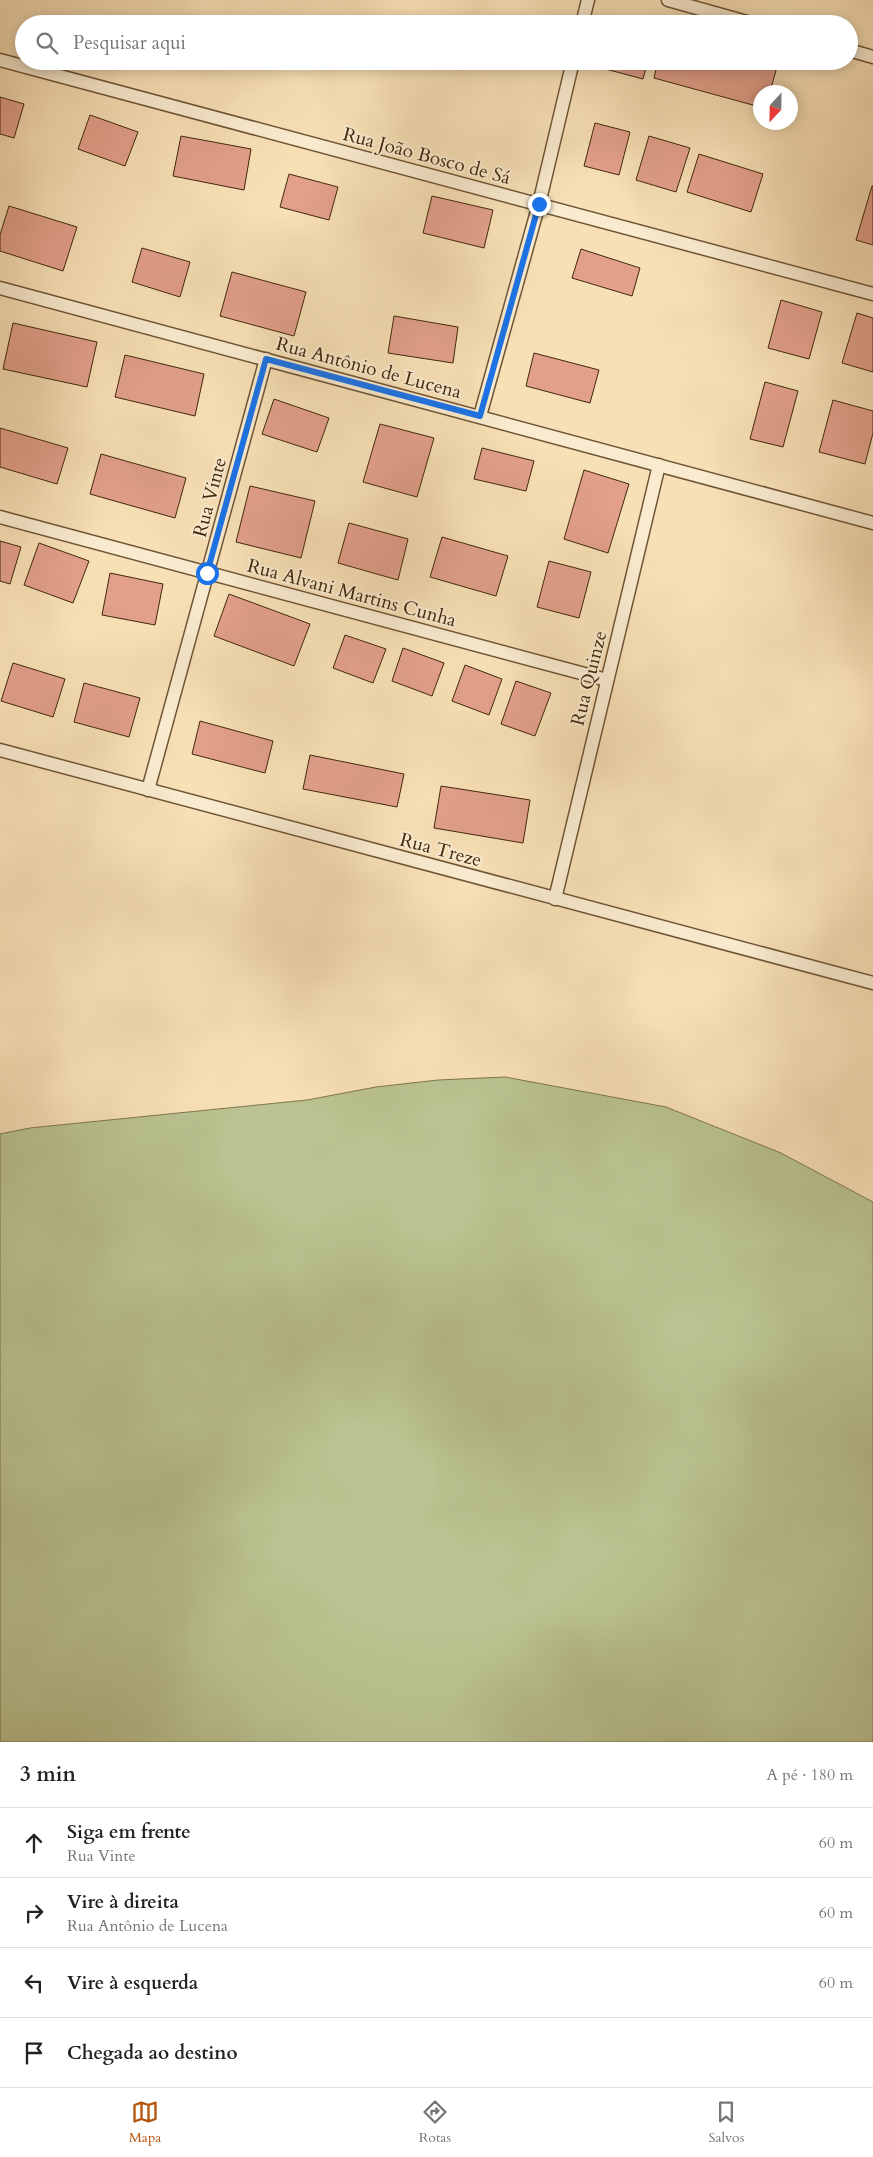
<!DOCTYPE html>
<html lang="pt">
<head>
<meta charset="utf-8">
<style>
  :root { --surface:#fff; --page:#f2f2f2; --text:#222; --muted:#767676; --line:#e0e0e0; --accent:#b45309 }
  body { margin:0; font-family:Cardo,serif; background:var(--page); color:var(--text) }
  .compass { position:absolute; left:753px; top:85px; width:45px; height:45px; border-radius:50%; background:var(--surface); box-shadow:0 2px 12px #0003; rotate:202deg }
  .stop { position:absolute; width:15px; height:15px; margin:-11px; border:4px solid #1a73e8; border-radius:50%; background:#fff }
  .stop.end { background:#1a73e8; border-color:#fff; box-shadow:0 1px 5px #0008 }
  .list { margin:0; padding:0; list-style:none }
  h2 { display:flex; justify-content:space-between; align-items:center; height:65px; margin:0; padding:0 20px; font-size:21px }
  h2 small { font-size:16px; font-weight:400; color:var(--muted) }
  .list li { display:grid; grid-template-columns:32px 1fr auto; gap:15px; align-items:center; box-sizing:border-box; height:70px; padding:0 20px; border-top:1px solid var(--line) }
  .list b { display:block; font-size:19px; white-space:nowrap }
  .list p { margin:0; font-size:16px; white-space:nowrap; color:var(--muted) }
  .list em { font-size:16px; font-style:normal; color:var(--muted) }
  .icon { flex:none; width:28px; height:28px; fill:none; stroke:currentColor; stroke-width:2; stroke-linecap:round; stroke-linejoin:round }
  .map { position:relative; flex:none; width:873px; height:1742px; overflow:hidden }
  .search { position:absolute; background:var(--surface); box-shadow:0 2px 12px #0003; left:15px; right:15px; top:15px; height:55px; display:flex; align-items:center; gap:12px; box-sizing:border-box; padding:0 18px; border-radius:28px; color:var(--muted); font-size:19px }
  .sheet { height:345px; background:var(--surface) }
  nav { display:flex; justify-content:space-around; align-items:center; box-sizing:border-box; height:70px; border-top:1px solid var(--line); background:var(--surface); font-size:14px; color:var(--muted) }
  nav a { display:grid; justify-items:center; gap:2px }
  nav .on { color:var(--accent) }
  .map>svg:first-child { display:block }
  .green { fill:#bac391; stroke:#7e754e }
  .building { fill:#e2a08b; stroke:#41270a }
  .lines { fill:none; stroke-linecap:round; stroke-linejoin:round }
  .service-casing { stroke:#6f5535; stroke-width:15 }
  .service { stroke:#faebd0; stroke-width:12 }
  .route { stroke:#1a73e8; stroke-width:6 }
  .labels { text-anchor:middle; stroke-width:4; stroke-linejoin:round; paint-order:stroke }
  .street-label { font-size:19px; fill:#41270a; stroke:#faebd0 }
</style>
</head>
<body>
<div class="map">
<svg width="873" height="1742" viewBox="0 0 873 1742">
  <rect width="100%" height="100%" fill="#f8e0b6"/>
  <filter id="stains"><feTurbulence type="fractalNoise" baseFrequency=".004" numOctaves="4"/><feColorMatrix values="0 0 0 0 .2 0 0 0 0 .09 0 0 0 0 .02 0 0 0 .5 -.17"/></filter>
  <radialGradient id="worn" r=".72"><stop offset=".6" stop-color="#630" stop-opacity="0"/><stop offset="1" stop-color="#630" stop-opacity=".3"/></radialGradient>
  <polygon class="green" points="505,1077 666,1107 781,1153 873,1202 873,1742 0,1742 0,1134 30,1128 307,1100 376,1087 438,1080"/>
  <g class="building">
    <polygon points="600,61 648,61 643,79 598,67"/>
    <polygon points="658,61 770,61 778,63 770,92 760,92 760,107 654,78"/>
    <polygon points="0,97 24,104 14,138 0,134"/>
    <polygon points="90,115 138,132 125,166 78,149"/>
    <polygon points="595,123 630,132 619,175 584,166"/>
    <polygon points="181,136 251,149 244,190 173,176"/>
    <polygon points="649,136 690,148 676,192 636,180"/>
    <polygon points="699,154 763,174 751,212 687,192"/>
    <polygon points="289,174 338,187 329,220 280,207"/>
    <polygon points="872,186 873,186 873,245 856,240"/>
    <polygon points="432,196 493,210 484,248 423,233"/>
    <polygon points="9,206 77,227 63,271 0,251 0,235"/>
    <polygon points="142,248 190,262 180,297 132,282"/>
    <polygon points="581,249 640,268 632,296 572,278"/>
    <polygon points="232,272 306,292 294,336 220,316"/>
    <polygon points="781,300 822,312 809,359 768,348"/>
    <polygon points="857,313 873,318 873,372 842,363"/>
    <polygon points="394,316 458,327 453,363 388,353"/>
    <polygon points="13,323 97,342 87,387 3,369"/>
    <polygon points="534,353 599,370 590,403 526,386"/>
    <polygon points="125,355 204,374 195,416 115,397"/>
    <polygon points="765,382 798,391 783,447 750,439"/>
    <polygon points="274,399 329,418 317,452 262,434"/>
    <polygon points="833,400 873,411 873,433 865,464 819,452"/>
    <polygon points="380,424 434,438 417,497 363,482"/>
    <polygon points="0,428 68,448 57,484 0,467"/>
    <polygon points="482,448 534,461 526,491 474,479"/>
    <polygon points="101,454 186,478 175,518 90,494"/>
    <polygon points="584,470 629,484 608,553 564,539"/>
    <polygon points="250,486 315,501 301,558 236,542"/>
    <polygon points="349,523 408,539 398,580 338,563"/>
    <polygon points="442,537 508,556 496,596 430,577"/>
    <polygon points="0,541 21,547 10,584 0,581"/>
    <polygon points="39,543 89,561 73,603 24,585"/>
    <polygon points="549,561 591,572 579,618 537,607"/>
    <polygon points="110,573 163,584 155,625 102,615"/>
    <polygon points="229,594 310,624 294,666 214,636"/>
    <polygon points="345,635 386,649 373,683 333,668"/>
    <polygon points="403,648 444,663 432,696 392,681"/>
    <polygon points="13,663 65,679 53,717 1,701"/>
    <polygon points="465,665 502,679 489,715 452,701"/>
    <polygon points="516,681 551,693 535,736 501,724"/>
    <polygon points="84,683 140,698 129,737 74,722"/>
    <polygon points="200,721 273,741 265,773 192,754"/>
    <polygon points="310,755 404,774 397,807 303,789"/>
    <polygon points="441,786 530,800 523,843 434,828"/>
  </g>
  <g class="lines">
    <g class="service-casing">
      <g id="service">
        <polyline points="668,0 754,24"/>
        <polyline points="582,24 588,0"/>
        <polyline points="849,50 873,57"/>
        <polyline points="0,60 873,294"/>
        <polyline points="0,288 873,523"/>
        <polyline points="480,416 539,204 573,61"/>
        <polyline points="0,517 607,680"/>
        <polyline points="0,750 873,983"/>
        <polyline points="148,790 266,359"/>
        <polyline points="555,899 659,465"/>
      </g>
    </g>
    <use href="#service" class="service"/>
  </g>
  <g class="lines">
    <polyline class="route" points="207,573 266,359 480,416 539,204"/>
  </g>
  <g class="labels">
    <g class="street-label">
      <text transform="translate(427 155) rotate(15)" y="7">Rua João Bosco de Sá</text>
      <text transform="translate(369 367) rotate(15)" y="7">Rua Antônio de Lucena</text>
      <text transform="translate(209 497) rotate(-75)" y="7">Rua Vinte</text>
      <text transform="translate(352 592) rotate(15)" y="7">Rua Alvani Martins Cunha</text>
      <text transform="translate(588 678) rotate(-76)" y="7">Rua Quinze</text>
      <text transform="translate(441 849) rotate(15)" y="7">Rua Treze</text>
    </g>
  </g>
  <rect width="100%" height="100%" filter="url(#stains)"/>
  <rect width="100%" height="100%" fill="url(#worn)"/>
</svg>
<svg class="compass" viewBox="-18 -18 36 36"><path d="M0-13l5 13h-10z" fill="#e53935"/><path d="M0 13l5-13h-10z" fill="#767676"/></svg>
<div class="stop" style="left:207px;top:573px"></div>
<div class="stop end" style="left:539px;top:204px"></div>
<div class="search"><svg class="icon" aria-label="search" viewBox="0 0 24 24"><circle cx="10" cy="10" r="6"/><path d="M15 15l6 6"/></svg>Pesquisar aqui</div>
</div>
<section class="sheet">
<h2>3 min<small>A pé · 180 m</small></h2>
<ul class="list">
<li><svg class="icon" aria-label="ahead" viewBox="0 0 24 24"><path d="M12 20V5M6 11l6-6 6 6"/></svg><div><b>Siga em frente</b><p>Rua Vinte</p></div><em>60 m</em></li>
<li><svg class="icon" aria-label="right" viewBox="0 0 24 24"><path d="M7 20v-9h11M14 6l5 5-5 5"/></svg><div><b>Vire à direita</b><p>Rua Antônio de Lucena</p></div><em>60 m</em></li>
<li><svg class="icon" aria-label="left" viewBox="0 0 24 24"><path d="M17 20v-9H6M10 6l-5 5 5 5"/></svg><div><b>Vire à esquerda</b></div><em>60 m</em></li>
<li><svg class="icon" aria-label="arrive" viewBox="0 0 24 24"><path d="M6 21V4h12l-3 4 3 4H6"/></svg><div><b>Chegada ao destino</b></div></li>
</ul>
</section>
<nav>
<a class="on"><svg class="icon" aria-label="map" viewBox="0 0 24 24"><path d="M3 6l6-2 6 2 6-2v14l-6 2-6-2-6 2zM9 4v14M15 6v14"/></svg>Mapa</a>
<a><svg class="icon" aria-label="directions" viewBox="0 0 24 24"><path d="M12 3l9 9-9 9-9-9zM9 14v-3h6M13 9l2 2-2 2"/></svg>Rotas</a>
<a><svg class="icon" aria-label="saved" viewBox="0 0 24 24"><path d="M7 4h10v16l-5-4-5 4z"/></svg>Salvos</a>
</nav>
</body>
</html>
